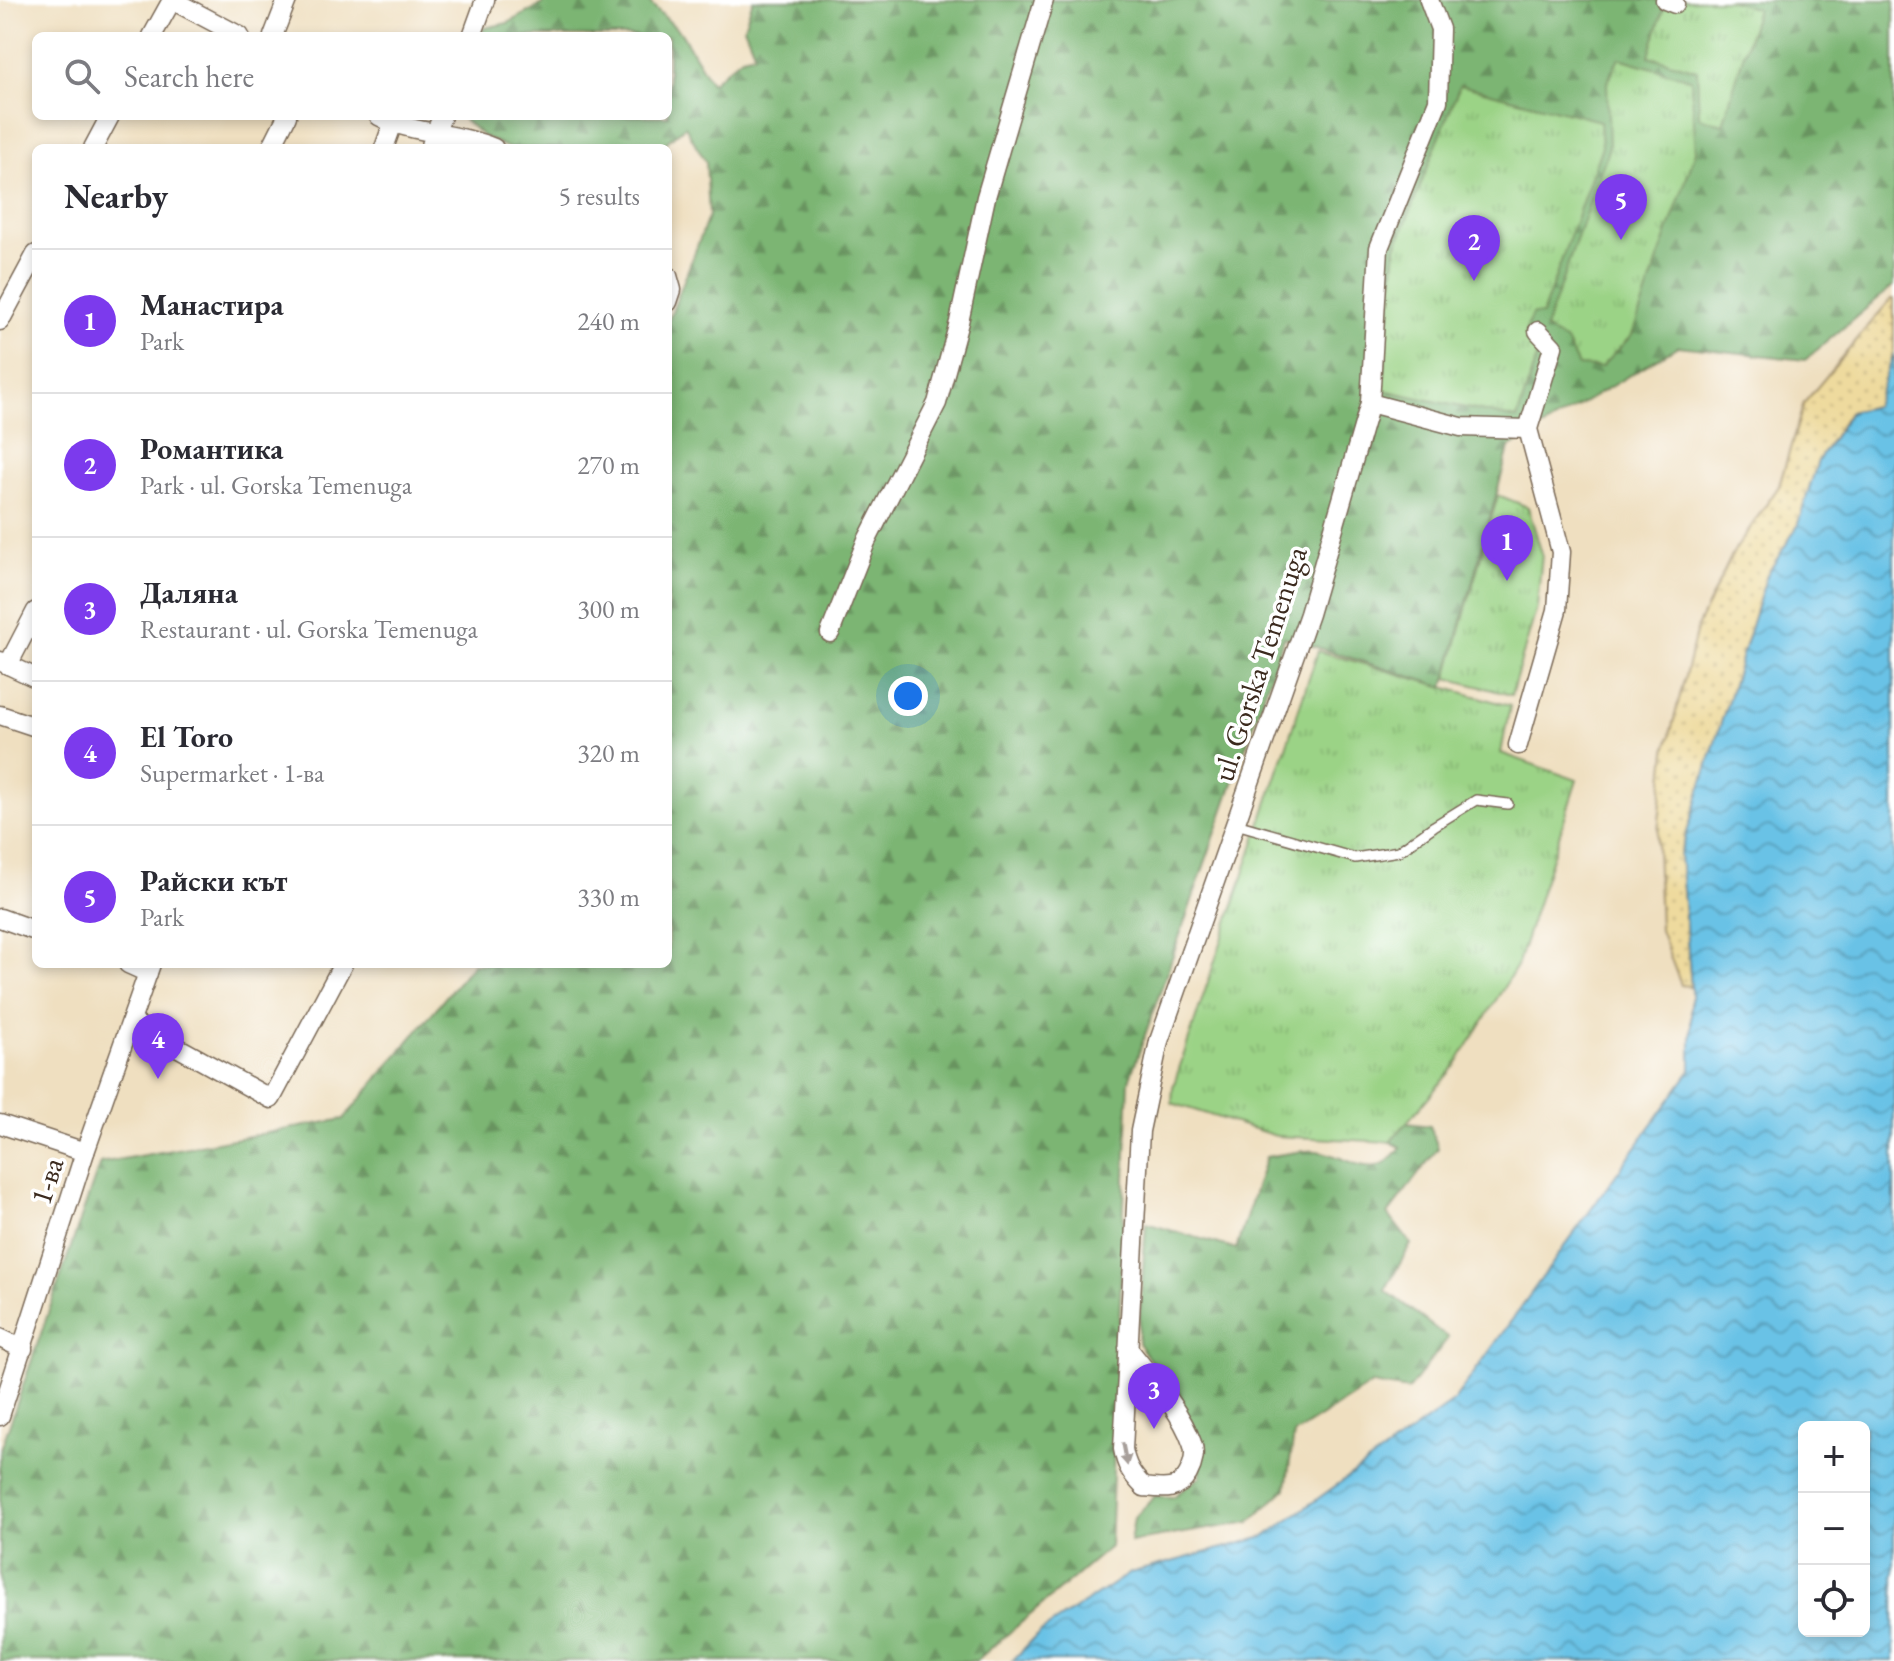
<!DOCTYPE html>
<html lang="en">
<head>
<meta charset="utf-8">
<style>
  :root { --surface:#fff; --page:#f2f2f3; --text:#2b2b33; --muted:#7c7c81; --line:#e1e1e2; --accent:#7c3aed }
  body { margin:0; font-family:"EB Garamond",serif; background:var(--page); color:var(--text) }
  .controls { position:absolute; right:24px; bottom:24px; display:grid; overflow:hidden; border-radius:12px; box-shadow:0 4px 12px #0003 }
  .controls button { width:72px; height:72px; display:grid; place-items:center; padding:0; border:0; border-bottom:2px solid var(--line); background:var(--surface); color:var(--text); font:40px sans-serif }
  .you { position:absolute; left:908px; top:696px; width:28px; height:28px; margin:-20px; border:6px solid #fff; border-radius:50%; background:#1a73e8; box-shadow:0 0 0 12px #1a73e833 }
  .badge { display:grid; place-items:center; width:52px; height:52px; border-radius:50%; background:var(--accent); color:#fff; font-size:26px; font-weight:700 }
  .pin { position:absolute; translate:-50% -66px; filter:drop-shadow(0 2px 4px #0008) }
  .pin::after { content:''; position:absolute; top:42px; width:28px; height:24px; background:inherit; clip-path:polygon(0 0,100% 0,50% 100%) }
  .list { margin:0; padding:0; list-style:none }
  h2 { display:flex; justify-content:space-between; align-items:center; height:104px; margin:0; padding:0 32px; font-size:34px }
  h2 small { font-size:26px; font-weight:400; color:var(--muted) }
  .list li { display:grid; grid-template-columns:52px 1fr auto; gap:24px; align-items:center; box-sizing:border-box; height:144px; padding:0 32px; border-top:2px solid var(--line) }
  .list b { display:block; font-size:30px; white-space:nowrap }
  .list p { margin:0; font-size:26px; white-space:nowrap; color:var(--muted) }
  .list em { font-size:26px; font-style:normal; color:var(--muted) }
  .icon { flex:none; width:44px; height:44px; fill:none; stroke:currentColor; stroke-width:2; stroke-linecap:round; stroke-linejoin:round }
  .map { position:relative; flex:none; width:1894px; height:1661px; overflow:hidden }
  .search { position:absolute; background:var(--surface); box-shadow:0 4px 12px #0003; left:32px; top:32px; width:640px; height:88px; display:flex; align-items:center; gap:20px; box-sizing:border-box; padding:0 28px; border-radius:12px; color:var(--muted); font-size:30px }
  .panel { position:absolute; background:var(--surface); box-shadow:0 4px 12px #0003; left:32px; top:144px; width:640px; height:824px; border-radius:12px }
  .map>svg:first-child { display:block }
  .forest { fill:url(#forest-firs); stroke:#5c7048; stroke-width:2 }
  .sand { fill:url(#sand-dots); stroke:#94825e; stroke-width:2 }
  .park { fill:url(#park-tufts); stroke:#6b7e52; stroke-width:2 }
  .water { fill:url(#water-waves); stroke:#527682; stroke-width:2; fill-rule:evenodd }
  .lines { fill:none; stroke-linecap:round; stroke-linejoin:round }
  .service-casing { stroke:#7a6957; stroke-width:12 }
  .minor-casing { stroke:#7a6957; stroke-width:21 }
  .service { stroke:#fff; stroke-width:9 }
  .minor { stroke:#fff; stroke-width:18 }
  .oneway { fill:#a79f9a }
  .labels { text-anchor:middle; stroke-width:7; stroke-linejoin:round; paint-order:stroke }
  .street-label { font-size:30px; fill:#3b2a1e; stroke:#fff }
</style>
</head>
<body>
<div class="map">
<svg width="1894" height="1661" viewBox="0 0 1894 1661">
  <defs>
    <pattern id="forest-firs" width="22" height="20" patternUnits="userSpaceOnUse" patternTransform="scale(2)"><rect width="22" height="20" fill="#7cb573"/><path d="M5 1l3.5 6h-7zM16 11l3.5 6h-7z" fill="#67935e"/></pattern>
    <pattern id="sand-dots" width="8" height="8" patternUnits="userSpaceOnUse" patternTransform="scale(2)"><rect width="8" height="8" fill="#eeda9e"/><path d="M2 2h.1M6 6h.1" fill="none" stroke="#cdbb88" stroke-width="1.8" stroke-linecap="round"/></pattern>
    <pattern id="park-tufts" width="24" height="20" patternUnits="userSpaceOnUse" patternTransform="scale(2)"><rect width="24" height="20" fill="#9bd386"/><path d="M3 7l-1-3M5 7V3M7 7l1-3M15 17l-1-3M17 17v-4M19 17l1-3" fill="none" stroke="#86b573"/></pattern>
    <pattern id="water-waves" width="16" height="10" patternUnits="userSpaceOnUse" patternTransform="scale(2)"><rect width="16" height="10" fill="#69c2e6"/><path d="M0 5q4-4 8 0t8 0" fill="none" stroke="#589eba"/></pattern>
  </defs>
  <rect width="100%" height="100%" fill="#fff"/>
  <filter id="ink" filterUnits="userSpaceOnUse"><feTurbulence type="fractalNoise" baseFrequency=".0125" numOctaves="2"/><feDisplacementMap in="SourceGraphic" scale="16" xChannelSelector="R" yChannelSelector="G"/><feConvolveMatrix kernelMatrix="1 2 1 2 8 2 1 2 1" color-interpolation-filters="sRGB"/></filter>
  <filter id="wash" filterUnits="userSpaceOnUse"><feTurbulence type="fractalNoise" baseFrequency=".006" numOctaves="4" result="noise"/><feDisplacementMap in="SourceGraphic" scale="32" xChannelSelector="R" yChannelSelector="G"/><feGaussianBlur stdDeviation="1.8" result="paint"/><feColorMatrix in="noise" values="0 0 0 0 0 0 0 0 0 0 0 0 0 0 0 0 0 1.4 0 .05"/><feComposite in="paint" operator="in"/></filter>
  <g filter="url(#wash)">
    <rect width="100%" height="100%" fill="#efdfc0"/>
    <g class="forest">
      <polygon points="542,0 647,0 681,33 711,83 742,57 755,54 744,27 753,0 1894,0 1894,285 1805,360 1678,346 1509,448 1444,687 1284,637 1129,1081 1110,1547 976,1661 0,1661 0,1452 100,1163 344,1119 473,964 668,964 668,322 709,215 706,162 685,126 660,148 508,148 483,136 464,120 463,116 668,116 668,36 481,36 484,28 508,23 543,4"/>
      <path d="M1406,1123L1430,1126L1438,1148L1388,1214L1411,1244L1385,1290L1448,1338L1408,1390L1372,1384L1294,1434L1286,1488L1250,1522L1130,1542L1134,1518L1155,1496L1173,1497L1200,1477L1203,1446L1174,1394L1138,1343L1146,1223L1236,1249L1266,1157C1281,1155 1302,1149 1317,1151C1352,1157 1374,1185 1401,1147L1390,1142Z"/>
    </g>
    <polygon class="sand" points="1891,299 1894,299 1894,353 1875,406 1849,412 1818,461 1797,527 1767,575 1680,855 1691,986 1681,985 1660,930 1657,842 1666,751 1698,625 1733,553 1779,486 1804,403"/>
    <g class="park">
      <polygon points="1666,0 1728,0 1757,9 1723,124 1699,117 1697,70 1649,56"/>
      <polygon points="1619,58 1691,79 1696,151 1632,335 1601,367 1578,366 1566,341 1545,329 1609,147 1607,83"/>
      <polygon points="1460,85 1600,121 1602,146 1542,315 1532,314 1525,333 1538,352 1517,419 1383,390 1396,247"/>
      <polygon points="1498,495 1528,507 1542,554 1537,607 1511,695 1447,678"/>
      <polygon points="1318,651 1510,706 1501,753 1577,780 1517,966 1455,1066 1390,1142 1276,1136 1172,1103 1173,1087"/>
    </g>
    <path class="water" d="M1894,353V1661H1012L1039,1633L1130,1573L1264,1537L1453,1402L1691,1070V986L1680,855L1767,575L1797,527L1818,461L1850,412L1875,406ZM1804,1427H1864V1631H1804Z"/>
  </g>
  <g filter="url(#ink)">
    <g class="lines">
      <g class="service-casing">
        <polyline id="service" points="1236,824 1355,858 1399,851 1434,826 1476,800 1508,804"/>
      </g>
      <g class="minor-casing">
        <g id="minor">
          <polyline points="172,0 240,36"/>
          <polyline points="1665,0 1675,4"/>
          <polyline points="152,36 172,0"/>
          <polyline points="273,36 287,0"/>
          <polyline points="472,36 485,0"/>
          <path d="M379,116C414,135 457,132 494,148"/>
          <polyline points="93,148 110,116"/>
          <polyline points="271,148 287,116"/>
          <polyline points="384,148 393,123"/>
          <polyline points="430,148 442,116"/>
          <polyline points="668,276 672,290 668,302"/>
          <polyline points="0,321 36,254"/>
          <polyline points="1370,403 1461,427 1528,429"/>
          <polyline points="830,633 866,542 937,403 959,322 986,197 1044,0"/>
          <polyline points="0,661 36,678"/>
          <polyline points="8,665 36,611"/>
          <polyline points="0,715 36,727"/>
          <polyline points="1518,745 1557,610 1561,552 1528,429 1553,347 1538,331"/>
          <polyline points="0,918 36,931"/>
          <polyline points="128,964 148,973"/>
          <polyline points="132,1022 271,1099 343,964"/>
          <polyline points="0,1124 85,1152"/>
          <polyline points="0,1338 23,1349"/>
          <path d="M1128,1348C1150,1377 1180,1409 1192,1443C1196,1453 1193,1465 1188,1474C1178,1492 1163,1489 1144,1487C1132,1475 1126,1466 1123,1449L1140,1131L1159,1041L1309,614L1370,403L1379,248L1438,101L1440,29L1429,0"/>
          <polyline points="0,1416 85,1152 151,964"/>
        </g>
      </g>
      <use href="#service" class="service"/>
      <use href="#minor" class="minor"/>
    </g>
    <defs><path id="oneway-solid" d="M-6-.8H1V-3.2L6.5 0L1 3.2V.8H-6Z" transform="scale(2)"/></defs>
    <use class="oneway" href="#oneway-solid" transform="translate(1125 1454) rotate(79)"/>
  </g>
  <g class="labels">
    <g class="street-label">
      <text transform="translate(1260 664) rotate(-72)" y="10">ul. Gorska Temenuga</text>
      <text transform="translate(47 1181) rotate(-72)" y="10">1-ва</text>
    </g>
  </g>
</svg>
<div class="controls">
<button>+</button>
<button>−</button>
<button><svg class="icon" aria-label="locate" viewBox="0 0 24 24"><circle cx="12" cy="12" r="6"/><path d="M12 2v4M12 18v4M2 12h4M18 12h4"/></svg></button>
</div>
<div class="you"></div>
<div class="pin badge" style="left:1507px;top:581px">1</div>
<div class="pin badge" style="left:1474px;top:281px">2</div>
<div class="pin badge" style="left:1154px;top:1429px">3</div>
<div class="pin badge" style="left:158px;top:1079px">4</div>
<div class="pin badge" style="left:1621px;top:240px">5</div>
<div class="search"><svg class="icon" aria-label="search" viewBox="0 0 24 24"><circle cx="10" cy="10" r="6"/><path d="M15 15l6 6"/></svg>Search here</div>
<section class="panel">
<h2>Nearby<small>5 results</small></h2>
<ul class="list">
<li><span class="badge">1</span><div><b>Манастира</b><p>Park</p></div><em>240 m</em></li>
<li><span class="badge">2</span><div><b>Романтика</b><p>Park · ul. Gorska Temenuga</p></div><em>270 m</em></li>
<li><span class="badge">3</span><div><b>Даляна</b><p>Restaurant · ul. Gorska Temenuga</p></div><em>300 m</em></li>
<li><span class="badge">4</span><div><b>El Toro</b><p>Supermarket · 1-ва</p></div><em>320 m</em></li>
<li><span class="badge">5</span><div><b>Райски кът</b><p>Park</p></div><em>330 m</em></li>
</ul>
</section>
</div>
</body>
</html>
